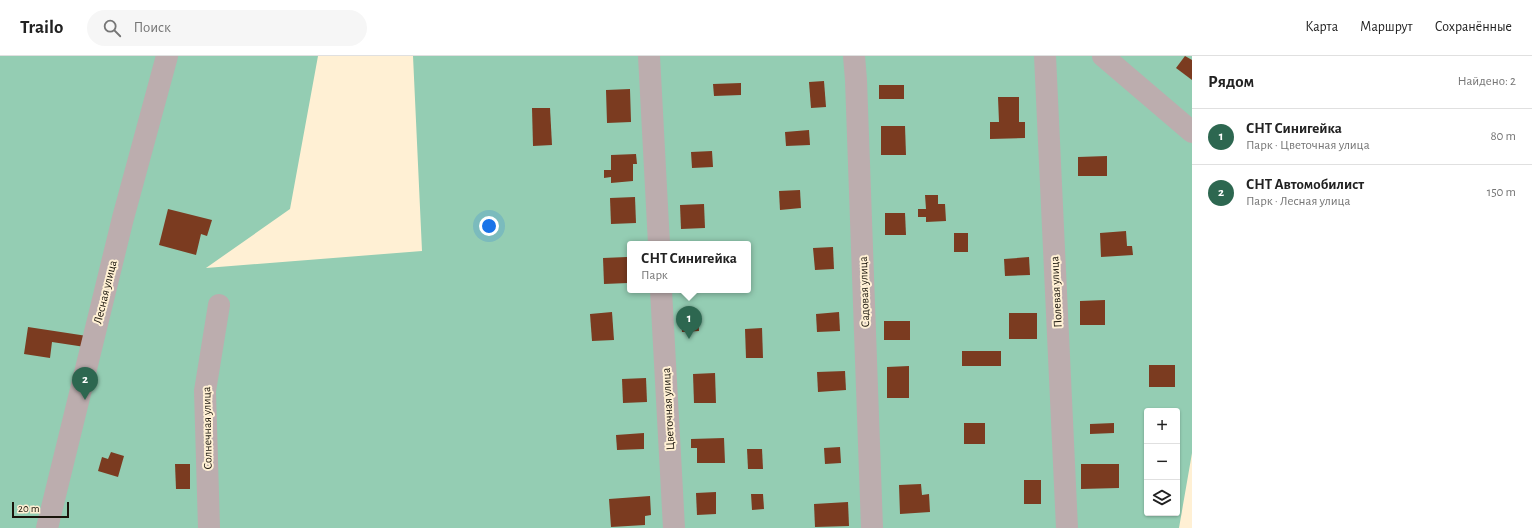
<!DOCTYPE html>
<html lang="ru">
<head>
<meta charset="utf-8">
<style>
  :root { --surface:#fff; --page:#f6f6f6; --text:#222; --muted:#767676; --line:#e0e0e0; --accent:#2d6750 }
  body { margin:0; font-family:"Alegreya Sans",sans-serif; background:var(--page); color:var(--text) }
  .controls { position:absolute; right:12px; bottom:12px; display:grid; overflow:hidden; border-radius:4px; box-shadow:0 1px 3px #0004 }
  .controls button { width:36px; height:36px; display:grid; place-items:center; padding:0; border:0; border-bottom:1px solid var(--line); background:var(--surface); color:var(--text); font:20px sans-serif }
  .scale { position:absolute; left:12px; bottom:10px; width:57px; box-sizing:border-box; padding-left:4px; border:2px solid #1a150b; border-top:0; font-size:11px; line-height:14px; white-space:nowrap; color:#1a150b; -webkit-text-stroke:3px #fff0d4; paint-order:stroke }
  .you { position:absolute; left:489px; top:170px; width:14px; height:14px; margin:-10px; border:3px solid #fff; border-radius:50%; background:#1a73e8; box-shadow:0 0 0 6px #1a73e833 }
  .badge { display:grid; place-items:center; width:26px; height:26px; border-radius:50%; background:var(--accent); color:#fff; font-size:13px; font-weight:700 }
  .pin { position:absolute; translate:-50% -33px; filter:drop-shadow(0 1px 2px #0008) }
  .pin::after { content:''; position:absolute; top:21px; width:14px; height:12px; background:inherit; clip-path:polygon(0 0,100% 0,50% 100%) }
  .popup { position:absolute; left:627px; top:185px; width:124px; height:52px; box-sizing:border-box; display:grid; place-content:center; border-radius:4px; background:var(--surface); filter:drop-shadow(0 1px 3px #0005); font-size:13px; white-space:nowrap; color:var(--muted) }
  .popup b { font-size:15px; color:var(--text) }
  .popup::after { content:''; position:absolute; left:50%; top:100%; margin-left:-8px; border:8px solid transparent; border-top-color:var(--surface) }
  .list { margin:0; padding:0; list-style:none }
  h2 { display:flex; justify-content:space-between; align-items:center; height:52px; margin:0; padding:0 16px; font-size:17px }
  h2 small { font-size:13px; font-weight:400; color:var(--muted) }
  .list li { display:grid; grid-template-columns:26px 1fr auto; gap:12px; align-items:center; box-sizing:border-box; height:56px; padding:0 16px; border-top:1px solid var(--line) }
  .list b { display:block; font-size:15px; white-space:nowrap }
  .list p { margin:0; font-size:13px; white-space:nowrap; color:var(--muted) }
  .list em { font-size:13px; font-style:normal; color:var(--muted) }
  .icon { flex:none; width:22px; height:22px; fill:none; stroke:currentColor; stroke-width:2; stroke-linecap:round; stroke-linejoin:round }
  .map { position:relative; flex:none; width:1192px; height:472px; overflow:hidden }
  header { display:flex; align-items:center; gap:24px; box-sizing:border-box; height:56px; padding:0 20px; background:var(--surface); border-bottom:1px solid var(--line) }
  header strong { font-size:19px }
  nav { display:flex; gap:22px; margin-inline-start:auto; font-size:14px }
  .search { width:280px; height:36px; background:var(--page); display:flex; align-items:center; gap:10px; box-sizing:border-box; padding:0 14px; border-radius:22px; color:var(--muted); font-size:15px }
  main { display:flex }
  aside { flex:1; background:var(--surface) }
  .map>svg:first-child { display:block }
  .green { fill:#94cdb3; fill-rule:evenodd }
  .building { fill:#7b3b20 }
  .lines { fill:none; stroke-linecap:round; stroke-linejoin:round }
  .street { stroke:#bcadae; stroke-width:22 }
  .labels { text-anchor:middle; stroke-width:4; stroke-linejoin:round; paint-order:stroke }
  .street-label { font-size:12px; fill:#1a150b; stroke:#fff0d4 }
</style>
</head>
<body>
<header>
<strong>Trailo</strong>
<div class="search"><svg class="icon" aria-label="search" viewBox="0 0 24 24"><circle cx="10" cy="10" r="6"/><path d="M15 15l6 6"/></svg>Поиск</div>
<nav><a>Карта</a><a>Маршрут</a><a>Сохранённые</a></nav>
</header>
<main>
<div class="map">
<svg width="1192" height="472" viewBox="0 0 1192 472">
  <rect width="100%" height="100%" fill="#fff0d4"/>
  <path class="green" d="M0,0H318L290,153L206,212L422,195L413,0H1192V397L1179,472H0ZM630,188H748V234H630ZM1147,355H1177V457H1147Z"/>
  <g class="building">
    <polygon points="1185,0 1192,4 1192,24 1176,12"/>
    <polygon points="824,25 826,51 811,52 809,26"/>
    <polygon points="741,27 741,39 714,40 713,28"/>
    <rect x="879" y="29" width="25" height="14"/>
    <polygon points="630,33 631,66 607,67 606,34"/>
    <polygon points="998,41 1019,41 1019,66 1025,66 1025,82 990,83 990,66 999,66"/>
    <polygon points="532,52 550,52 552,89 533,90"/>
    <polygon points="881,70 905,70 906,99 881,99"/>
    <polygon points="809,74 810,89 786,90 785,76"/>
    <polygon points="712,95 713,111 692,112 691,96"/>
    <polygon points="636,98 637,108 633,108 633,125 611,127 611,121 604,122 604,114 611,114 611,99"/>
    <polygon points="1107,100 1107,120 1078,120 1078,101"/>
    <polygon points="800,134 801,152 780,154 779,135"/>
    <polygon points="925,139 938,139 938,148 945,148 946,165 926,166 926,161 918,161 918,153 926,153"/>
    <polygon points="635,141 636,167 611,168 610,142"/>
    <polygon points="704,148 705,172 681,173 680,149"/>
    <polygon points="168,153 212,164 207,180 201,178 196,199 159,189"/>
    <polygon points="885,157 905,157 906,179 885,179"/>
    <polygon points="1126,175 1127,190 1132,190 1133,199 1101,201 1100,177"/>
    <rect x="954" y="177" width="14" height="19"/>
    <polygon points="833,191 834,213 815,214 813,192"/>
    <polygon points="627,201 628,227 604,228 603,202"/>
    <polygon points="1029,201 1030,219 1005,220 1004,203"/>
    <polygon points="1105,244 1105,269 1080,269 1080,245"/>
    <polygon points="698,254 699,275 682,276 681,255"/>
    <polygon points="612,256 614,284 592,285 590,258"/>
    <polygon points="839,256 840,275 817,276 816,258"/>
    <rect x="1009" y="257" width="28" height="26"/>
    <rect x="884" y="265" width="26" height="19"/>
    <polygon points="28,271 87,280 85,291 52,286 50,302 24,298"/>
    <polygon points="762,272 763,302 746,302 745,273"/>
    <rect x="962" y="295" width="39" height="15"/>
    <rect x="1149" y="309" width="26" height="22"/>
    <polygon points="909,310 909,342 887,342 887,311"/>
    <polygon points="845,315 846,334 818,336 817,316"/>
    <polygon points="715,317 716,347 694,347 693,318"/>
    <polygon points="646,322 647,346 623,347 622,323"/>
    <rect x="964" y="367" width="21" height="21"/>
    <polygon points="1114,367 1114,377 1090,378 1090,368"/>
    <polygon points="644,377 644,393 617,394 616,379"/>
    <polygon points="724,382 725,407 697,407 697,392 691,392 691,383"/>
    <polygon points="840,391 841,407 825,408 824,392"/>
    <polygon points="747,393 762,393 763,413 748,413"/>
    <polygon points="111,396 124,400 118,421 98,415 102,401 108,403"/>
    <polygon points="175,408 190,408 190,433 176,433"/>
    <polygon points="1081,408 1119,408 1119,432 1081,433"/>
    <rect x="1024" y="424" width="17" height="24"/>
    <polygon points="921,428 922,439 929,438 930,456 900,458 899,429"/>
    <polygon points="716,436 716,458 697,459 696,437"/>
    <polygon points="751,438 763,438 764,453 752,454"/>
    <polygon points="650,440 651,459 645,460 645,469 611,471 609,443"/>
    <polygon points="848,446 849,470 815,471 814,448"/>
  </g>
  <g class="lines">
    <g class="street">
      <polyline points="649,0 659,188"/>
      <polyline points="854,0 856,24 872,472"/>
      <polyline points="1045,0 1067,472"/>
      <polyline points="1103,0 1192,76"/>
      <polyline points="661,234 674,472"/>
      <polyline points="47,472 123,162 167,0"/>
      <polyline points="209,472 205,335 219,249"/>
    </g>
  </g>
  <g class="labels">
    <g class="street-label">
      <text transform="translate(105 236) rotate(-76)" y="4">Лесная улица</text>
      <text transform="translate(864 236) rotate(-92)" y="4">Садовая улица</text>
      <text transform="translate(1056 236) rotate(-93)" y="4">Полевая улица</text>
      <text transform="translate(668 353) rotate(-93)" y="4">Цветочная улица</text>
      <text transform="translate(207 372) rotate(-91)" y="4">Солнечная улица</text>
    </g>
  </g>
</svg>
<div class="controls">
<button>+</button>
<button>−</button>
<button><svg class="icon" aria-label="layers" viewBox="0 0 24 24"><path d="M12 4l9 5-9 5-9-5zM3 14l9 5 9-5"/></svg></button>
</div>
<div class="scale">20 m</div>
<div class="you"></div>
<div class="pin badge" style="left:689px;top:283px">1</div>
<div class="popup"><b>СНТ Синигейка</b>Парк</div>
<div class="pin badge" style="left:85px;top:344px">2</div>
</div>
<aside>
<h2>Рядом<small>Найдено: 2</small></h2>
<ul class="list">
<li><span class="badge">1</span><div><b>СНТ Синигейка</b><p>Парк · Цветочная улица</p></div><em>80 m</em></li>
<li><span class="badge">2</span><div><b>СНТ Автомобилист</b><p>Парк · Лесная улица</p></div><em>150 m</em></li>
</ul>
</aside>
</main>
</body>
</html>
